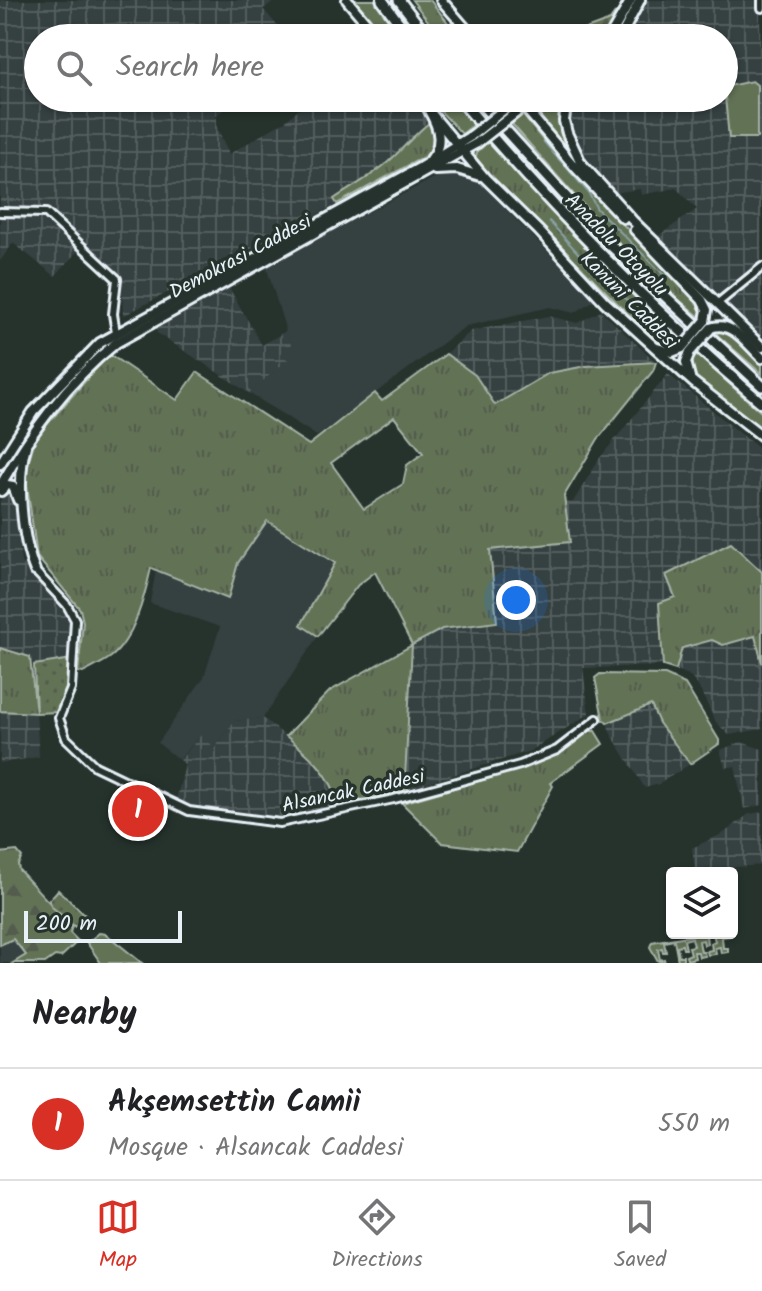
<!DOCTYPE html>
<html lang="en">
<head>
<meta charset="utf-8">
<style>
  :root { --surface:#fff; --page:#f2f2f2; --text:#202124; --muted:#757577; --line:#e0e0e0; --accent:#d93025 }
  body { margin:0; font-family:Kalam,sans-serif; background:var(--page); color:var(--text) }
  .controls { position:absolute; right:24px; bottom:24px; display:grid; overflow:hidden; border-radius:8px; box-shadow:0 2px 6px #0004 }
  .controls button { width:72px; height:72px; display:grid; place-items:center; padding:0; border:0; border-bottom:2px solid var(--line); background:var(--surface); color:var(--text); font:40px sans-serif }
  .scale { position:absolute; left:24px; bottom:20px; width:158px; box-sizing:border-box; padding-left:8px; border:4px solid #e8f1f8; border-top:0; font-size:22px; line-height:28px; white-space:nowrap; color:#e8f1f8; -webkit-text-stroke:6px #26332d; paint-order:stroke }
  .you { position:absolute; left:516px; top:600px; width:28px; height:28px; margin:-20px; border:6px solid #fff; border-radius:50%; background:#1a73e8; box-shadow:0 0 0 12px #1a73e833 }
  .badge { display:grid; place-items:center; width:52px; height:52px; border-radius:50%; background:var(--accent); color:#fff; font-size:26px; font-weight:700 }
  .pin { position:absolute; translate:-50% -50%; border:4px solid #fff; box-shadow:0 2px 8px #0006 }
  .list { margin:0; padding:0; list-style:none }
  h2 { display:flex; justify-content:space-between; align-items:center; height:104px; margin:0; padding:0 32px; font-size:34px }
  h2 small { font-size:26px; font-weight:400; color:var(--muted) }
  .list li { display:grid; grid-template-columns:52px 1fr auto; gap:24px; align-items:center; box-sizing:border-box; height:112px; padding:0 32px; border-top:2px solid var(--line) }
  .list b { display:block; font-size:30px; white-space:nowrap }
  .list p { margin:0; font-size:26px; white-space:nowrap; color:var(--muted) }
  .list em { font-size:26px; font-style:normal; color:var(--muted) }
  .icon { flex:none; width:44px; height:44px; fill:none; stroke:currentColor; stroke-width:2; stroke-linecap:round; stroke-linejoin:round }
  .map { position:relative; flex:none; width:762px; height:963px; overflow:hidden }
  .search { position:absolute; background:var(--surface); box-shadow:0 2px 6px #0004; left:24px; right:24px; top:24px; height:88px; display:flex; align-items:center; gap:20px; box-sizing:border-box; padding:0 28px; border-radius:44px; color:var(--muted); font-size:30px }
  .sheet { height:216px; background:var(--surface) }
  nav { display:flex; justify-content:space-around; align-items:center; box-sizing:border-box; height:112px; border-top:2px solid var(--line); background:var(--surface); font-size:22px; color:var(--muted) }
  nav a { display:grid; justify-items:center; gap:4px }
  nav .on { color:var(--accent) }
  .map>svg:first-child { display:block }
  .built { fill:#364141 }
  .industrial { fill:url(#industrial-grid) }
  .grass { fill:url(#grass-tufts); stroke:#a5b2a6; stroke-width:2; fill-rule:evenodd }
  .forest { fill:url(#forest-firs); stroke:#a5b2a6; stroke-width:2 }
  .park { fill:url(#park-dots); stroke:#a5b2a6; stroke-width:2 }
  .garden { fill:#627254; stroke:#a5b2a6; stroke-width:2 }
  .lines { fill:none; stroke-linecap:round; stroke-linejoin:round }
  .stream { stroke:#88a1a4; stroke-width:2 }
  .minor-casing { stroke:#e8f1f8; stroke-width:12 }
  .major-casing { stroke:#e8f1f8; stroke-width:14 }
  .highway-casing { stroke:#e8f1f8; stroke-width:15 }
  .minor { stroke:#26332d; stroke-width:6 }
  .major { stroke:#26332d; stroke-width:8 }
  .highway { stroke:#26332d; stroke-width:9 }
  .major-bridge-casing { stroke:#e8f1f8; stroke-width:14; stroke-linecap:butt }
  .major-bridge { stroke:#26332d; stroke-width:8 }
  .labels { text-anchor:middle; stroke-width:7; stroke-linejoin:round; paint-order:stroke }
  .street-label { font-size:20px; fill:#e8f1f8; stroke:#26332d }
</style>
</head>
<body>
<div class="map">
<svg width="762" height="963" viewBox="0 0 762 963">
  <defs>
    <pattern id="industrial-grid" width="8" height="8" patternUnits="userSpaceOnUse" patternTransform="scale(2)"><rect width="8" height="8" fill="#364141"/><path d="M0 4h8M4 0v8" fill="none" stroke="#535d5d"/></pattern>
    <pattern id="grass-tufts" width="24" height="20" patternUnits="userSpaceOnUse" patternTransform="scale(2)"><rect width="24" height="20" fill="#627254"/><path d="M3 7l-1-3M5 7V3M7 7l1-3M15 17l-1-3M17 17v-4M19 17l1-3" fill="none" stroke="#535b4e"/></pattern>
    <pattern id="forest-firs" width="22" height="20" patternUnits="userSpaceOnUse" patternTransform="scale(2)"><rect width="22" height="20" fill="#627254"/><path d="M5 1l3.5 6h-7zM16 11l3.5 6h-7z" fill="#535b4e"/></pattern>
    <pattern id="park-dots" width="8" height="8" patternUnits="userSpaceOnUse" patternTransform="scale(2)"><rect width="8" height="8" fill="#627254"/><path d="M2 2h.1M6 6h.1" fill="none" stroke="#535b4e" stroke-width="1.8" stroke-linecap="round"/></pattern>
  </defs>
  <rect width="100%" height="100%" fill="#26332d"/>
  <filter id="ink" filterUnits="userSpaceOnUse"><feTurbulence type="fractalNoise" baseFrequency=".0125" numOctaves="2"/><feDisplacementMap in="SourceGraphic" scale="16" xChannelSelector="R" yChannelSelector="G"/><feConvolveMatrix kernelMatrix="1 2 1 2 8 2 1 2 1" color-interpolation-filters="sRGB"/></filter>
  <g filter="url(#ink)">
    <g class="built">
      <polygon points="453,168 474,177 595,300 574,313 550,307 466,326 317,436 249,393 293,354 266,266"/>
      <polygon points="267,521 335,563 302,625 318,636 263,718 234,721 215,748 200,736 179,760 158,743 204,677 220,627 150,603 156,570 238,563"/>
      <polygon points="13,939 27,956 13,963 0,963 0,945"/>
    </g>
    <g class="industrial">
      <polygon points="0,0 277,0 263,9 288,38 38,38 38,98 237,98 216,116 216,125 229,154 287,120 297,110 337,98 413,98 431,122 424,125 413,140 385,165 335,199 337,204 123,316 122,276 84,244 55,276 13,243 0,261"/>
      <polygon points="643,0 760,0 762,340 658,236 697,209 676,188 641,195 640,189 614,193 595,175 576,139 571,116 574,98 724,98 724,38 622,38"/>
      <polygon points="228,286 262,345 286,331 294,354 249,393 157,333 157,324"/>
      <polygon points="601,311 656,362 586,366 549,373 494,405 475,375 446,354 471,331 549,316 577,323"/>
      <polygon points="668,374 762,451 762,572 731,543 667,574 675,597 659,603 663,666 583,668 589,714 530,751 408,789 405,779 412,645 442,629 496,622 489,549 569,542 564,503 573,502 599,459"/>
      <polygon points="8,487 13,490 21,562 65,611 71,630 72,659 34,665 30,657 0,648 0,501"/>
      <polygon points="756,636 762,663 762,729 729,735 716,722 698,686 689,675 676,670 682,648 712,640 723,645"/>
      <polygon points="651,705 659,723 690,764 659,784 645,788 611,734 607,723"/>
      <polygon points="0,711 36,712 39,757 0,763"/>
      <polygon points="263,718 317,761 333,785 340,805 280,818 211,812 176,800 185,765 180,760 201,735 215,748 234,721"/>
      <polygon points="741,742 762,749 762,805 744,809 735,766 725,768 720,750"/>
      <polygon points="762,812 762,865 695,870 692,848 724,833 749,814"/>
    </g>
    <g class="grass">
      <polygon points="353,0 375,0 404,38 384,38"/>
      <polygon points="412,0 430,0 460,38 441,38"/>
      <polygon points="428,98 452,98 473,125 462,134"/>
      <polygon points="544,98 561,98 560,132 566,148 531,105"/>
      <path d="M521,113L555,155L697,300L701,309L700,317C629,262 571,191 512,124Z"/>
      <path d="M431,122L434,129L435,147L431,153L337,204L334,199C352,187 372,176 388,162C398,154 423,125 431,122Z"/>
      <polygon points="488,142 585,247 681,343 672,349 658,344 475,160 477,152"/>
      <polygon points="720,331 728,332 762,366 762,374 715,333"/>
      <polygon points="695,353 762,413 762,429 699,381 691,371"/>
      <path d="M109,354L177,400L197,372L309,445L375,393L382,401L446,354L475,375L495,405L549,373L586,366L656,362L653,371L598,439L564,496L570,542L490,550L497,622L442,629L412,645L405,779L408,789L340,805C328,771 313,758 286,736L330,691L412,645L375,572L358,585L318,636L301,625L335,563L267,521L238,563L228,599L151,568C145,595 134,639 111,657C103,663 92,668 83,673L78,672L83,622L80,609L37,557L27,485V466L36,437ZM394,417L423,453L407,465L403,484L364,509L331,463Z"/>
      <polygon points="731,543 762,572 762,663 755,636 723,645 712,640 682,648 676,670 663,666 659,603 675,597 666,575"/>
      <polygon points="0,648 30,657 36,713 0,711"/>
      <polygon points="600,674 665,675 685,684 719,740 719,744 690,764 659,723 651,705 607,723 603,719 595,678"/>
      <polygon points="590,731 595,731 603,744 550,783 553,786 517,852 442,843 402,803 521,769 559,752"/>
    </g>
    <g class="forest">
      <polygon points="615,13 610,28 598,38 562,38 610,20"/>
      <path d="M17,851L22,857L18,865L19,870C37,889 53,908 72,925L70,933L78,941L61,957L55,956L45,963H13L26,955L13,939L0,945V853Z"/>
    </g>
    <g class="park">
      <polygon points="72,659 68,689 59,712 36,713 34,665"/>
      <polygon points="58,890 86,916 75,927 52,907 49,900"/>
    </g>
    <g class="garden">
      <polygon points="752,81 757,85 757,138 729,138 724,87"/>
      <polygon points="99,933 106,934 142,963 101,963 87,943"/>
      <polygon points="706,933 730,933 730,936 722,937 723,948 728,948 728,952 721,953 720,947 715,948 716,954 708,955 707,951 712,950 711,943 715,941 713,934 706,935 707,944 704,945 703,940 699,941 701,952 704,952 705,956 699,957 698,952 694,952 695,958 687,960 686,956 691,954 689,947 694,946 692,938 684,940 686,949 683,949 682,945 677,946 679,956 683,956 683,960 678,961 674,940 664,942 666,952 663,952 662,948 658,949 660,960 664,959 665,963 658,961 650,947 652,942"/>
    </g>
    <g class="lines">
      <g class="stream">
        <polyline points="544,142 588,192 597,209 665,276"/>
        <polyline points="549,221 599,276 637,309 654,333 666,343"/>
        <polyline points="659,282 667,274"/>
      </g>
      <g class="minor-casing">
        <g id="minor">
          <polyline points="762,0 762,8"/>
          <polyline points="0,212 46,213 117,279 113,314 116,333"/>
          <polyline points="718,303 762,267"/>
          <polyline points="35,571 67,605 75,620 71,689 59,718 66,738 95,766 189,811 280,823 394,799 520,765 557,750 597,719"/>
        </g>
      </g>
      <g class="major-casing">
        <g id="major">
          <polyline points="347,0 379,38"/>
          <polyline points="441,0 474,38"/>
          <polyline points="609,38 631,0"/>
          <polyline points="620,38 640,0"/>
          <path d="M422,98C433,117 448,139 431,159"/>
          <polyline points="567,98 564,121 567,133 581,163 632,220 762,347"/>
          <polyline points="520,102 575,167 623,218"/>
          <polyline points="527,104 535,98"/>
          <polyline points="430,112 485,178 539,231 605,302 693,382 762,436"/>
          <polyline points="435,170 457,169 480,176"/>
          <polyline points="635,230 702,300 707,310 705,321"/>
          <path d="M711,328C731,319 748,345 762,358"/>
          <polyline points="657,348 672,352 682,348"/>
          <polyline points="690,377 686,362 690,352"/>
          <path d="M26,446C16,479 22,539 35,571"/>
          <polyline points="0,464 33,412 100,343 421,167 471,136"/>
          <path d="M0,486C31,432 67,382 116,343L477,143"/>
          <polyline points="1,491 7,485 13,486 18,500"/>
        </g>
      </g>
      <g class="highway-casing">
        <g id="highway">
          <polyline points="382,0 410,38"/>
          <polyline points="399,0 428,38"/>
          <path d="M459,98C551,208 652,310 762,403"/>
          <polyline points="476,98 608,243 762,386"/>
        </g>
      </g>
      <use href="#minor" class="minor"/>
      <use href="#major" class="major"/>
      <use href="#highway" class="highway"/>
      <g class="major-bridge-casing">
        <g id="major-bridge">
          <polyline points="471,136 518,98"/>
          <polyline points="477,143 527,104"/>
          <polyline points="682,348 705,321"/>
          <polyline points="690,352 711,328"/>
        </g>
      </g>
      <use href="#major-bridge" class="major-bridge"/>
    </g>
  </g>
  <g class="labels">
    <g class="street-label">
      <text transform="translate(617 244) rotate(45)" y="7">Anadolu Otoyolu</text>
      <text transform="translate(240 256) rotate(-28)" y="7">Demokrasi Caddesi</text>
      <text transform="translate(630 300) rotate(45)" y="7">Kanuni Caddesi</text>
      <text transform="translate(353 790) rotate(-12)" y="7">Alsancak Caddesi</text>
    </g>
  </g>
</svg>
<div class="controls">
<button><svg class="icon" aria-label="layers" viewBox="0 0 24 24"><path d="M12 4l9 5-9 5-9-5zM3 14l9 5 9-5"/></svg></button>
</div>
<div class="scale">200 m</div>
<div class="you"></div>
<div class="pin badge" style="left:138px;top:811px">1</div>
<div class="search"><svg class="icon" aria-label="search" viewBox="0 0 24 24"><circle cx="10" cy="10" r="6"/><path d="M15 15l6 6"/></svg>Search here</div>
</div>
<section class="sheet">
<h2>Nearby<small></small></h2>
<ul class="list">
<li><span class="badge">1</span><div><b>Akşemsettin Camii</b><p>Mosque · Alsancak Caddesi</p></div><em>550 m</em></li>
</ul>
</section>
<nav>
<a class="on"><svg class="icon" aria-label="map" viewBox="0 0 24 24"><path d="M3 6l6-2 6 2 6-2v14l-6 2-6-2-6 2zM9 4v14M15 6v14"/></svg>Map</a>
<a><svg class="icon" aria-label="directions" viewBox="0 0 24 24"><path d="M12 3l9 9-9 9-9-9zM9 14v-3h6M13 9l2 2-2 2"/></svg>Directions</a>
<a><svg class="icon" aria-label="saved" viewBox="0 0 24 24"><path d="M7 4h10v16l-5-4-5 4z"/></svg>Saved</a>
</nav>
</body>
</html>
